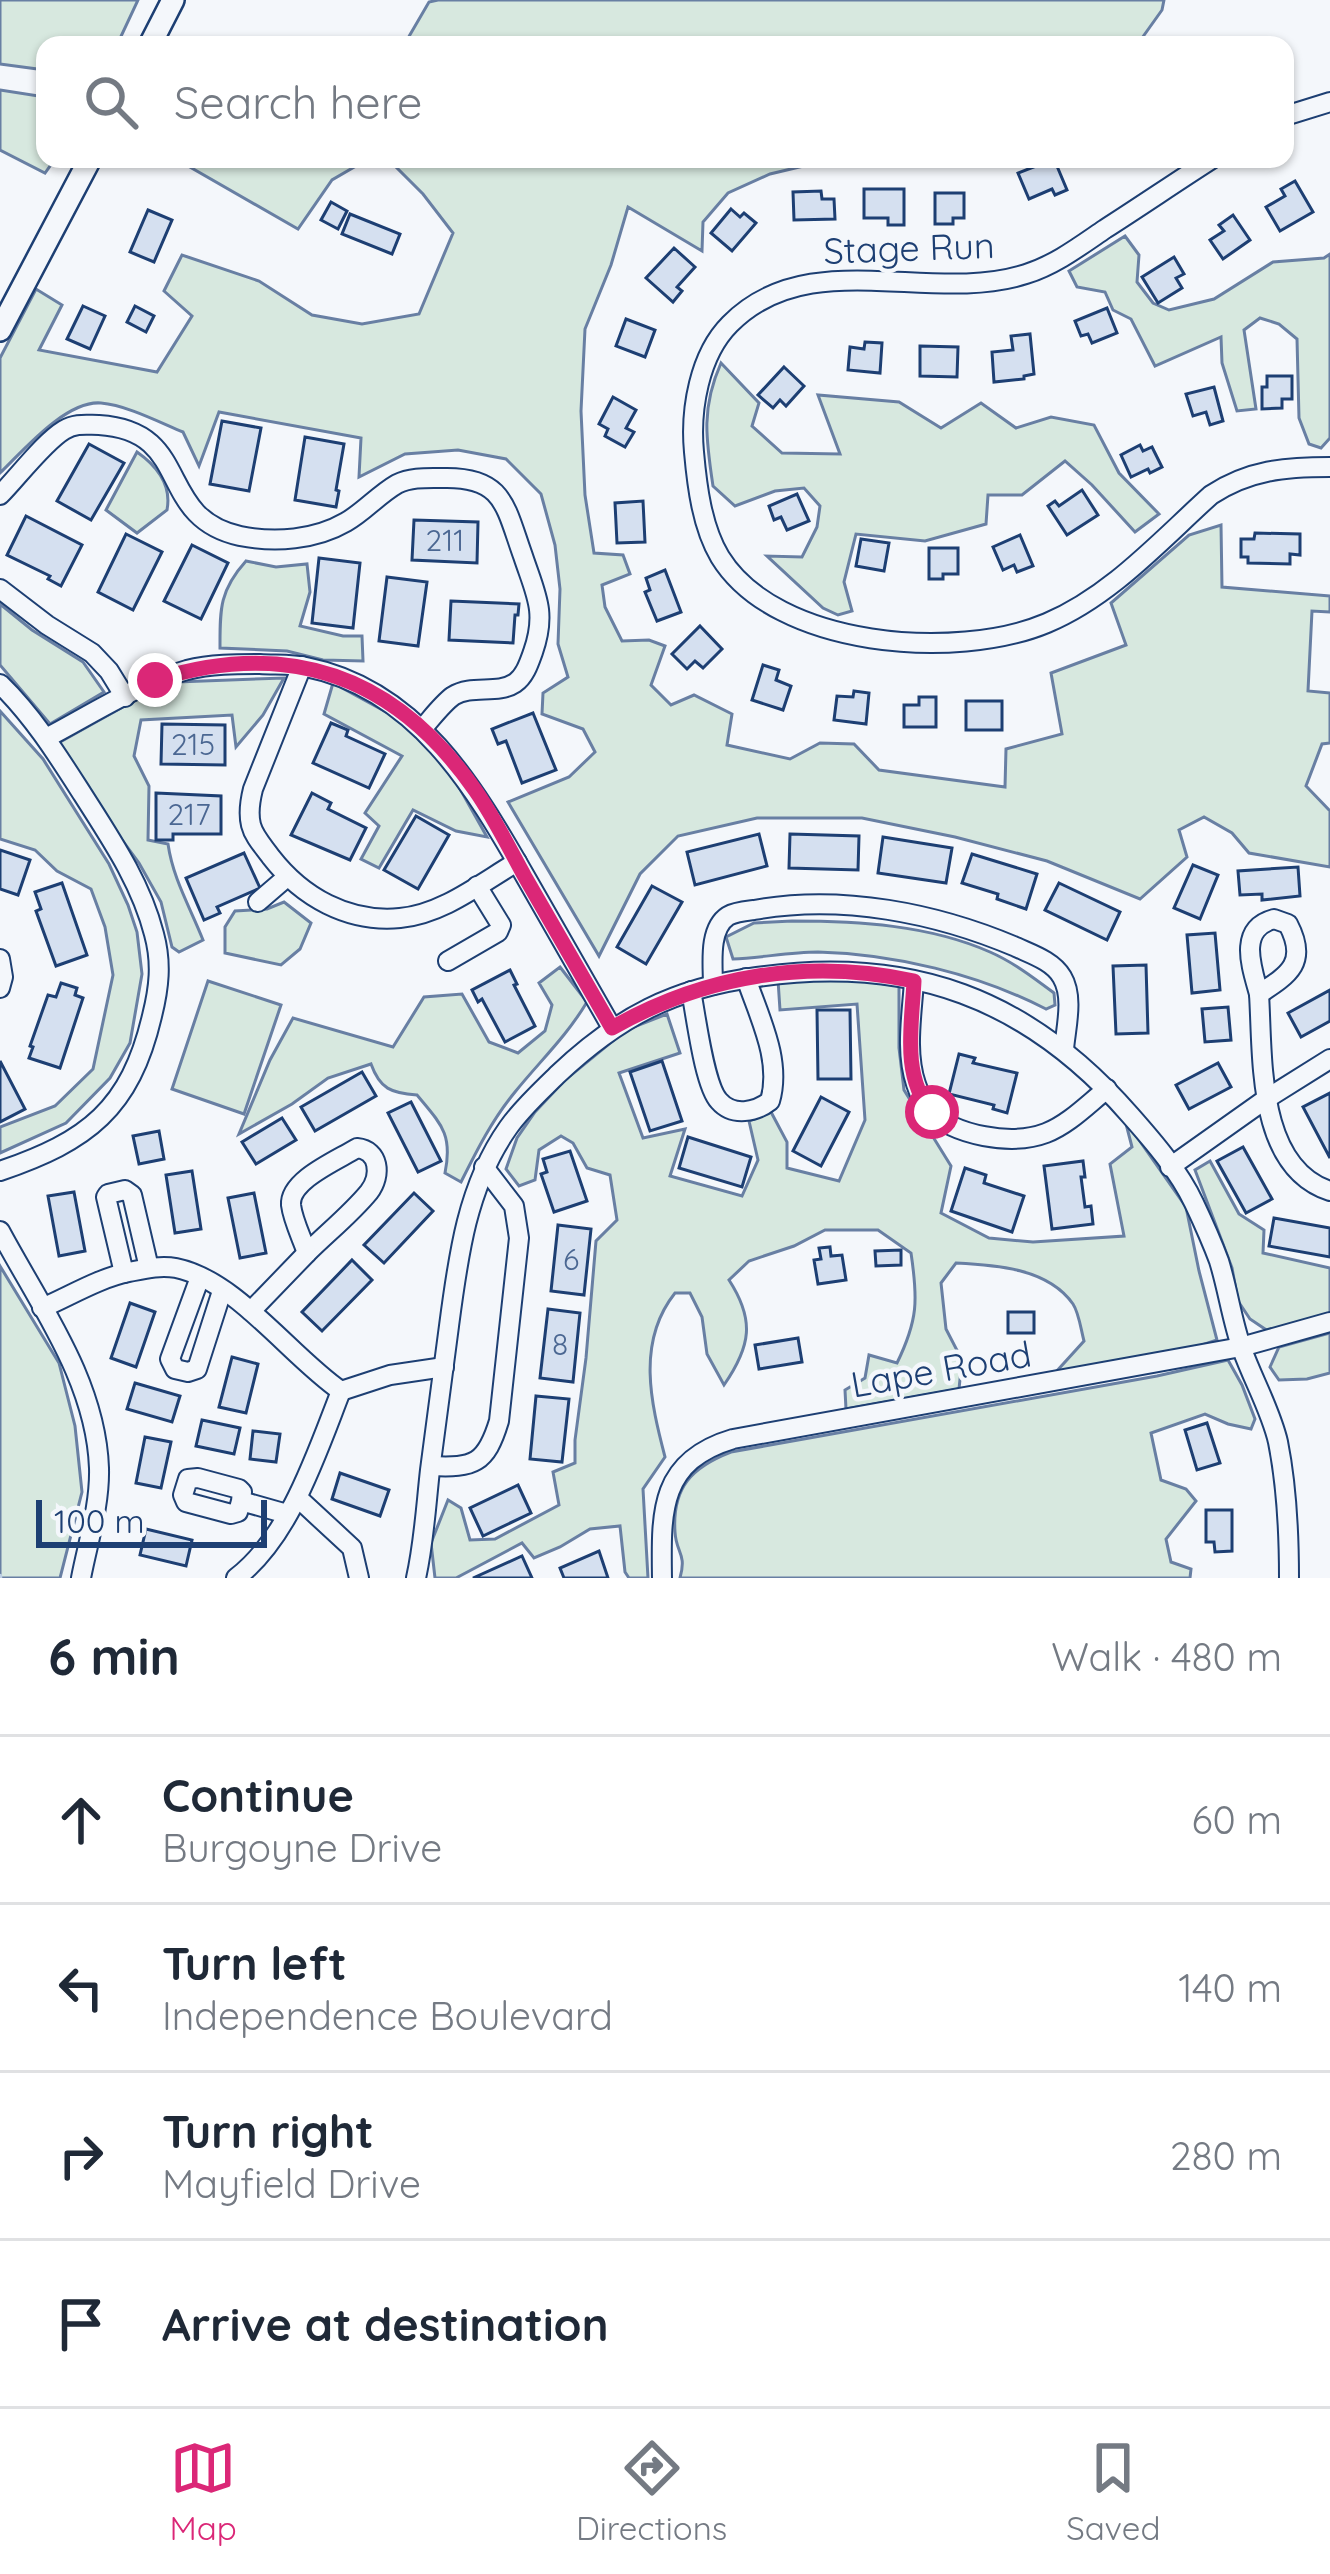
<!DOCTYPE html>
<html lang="en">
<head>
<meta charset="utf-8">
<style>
  :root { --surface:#fff; --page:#f2f2f3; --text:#1f2937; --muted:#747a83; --line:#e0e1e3; --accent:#db2777 }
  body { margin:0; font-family:Quicksand,sans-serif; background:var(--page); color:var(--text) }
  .scale { position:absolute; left:36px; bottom:30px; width:231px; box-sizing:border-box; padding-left:12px; border:6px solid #1d3f73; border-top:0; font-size:33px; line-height:42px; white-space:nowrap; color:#1d3f73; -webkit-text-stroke:9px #f4f7fb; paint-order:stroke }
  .stop { position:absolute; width:36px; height:36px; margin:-27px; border:9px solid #db2777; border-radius:50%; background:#fff }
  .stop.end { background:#db2777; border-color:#fff; box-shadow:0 3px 12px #0008 }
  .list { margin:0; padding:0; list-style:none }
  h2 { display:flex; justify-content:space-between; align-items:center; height:156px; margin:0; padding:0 48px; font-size:51px }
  h2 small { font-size:39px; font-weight:400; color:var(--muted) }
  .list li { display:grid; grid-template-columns:78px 1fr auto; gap:36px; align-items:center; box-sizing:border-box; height:168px; padding:0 48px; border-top:3px solid var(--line) }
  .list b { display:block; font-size:45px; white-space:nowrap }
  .list p { margin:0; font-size:39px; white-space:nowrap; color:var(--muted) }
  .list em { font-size:39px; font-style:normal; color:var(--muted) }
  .icon { flex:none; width:66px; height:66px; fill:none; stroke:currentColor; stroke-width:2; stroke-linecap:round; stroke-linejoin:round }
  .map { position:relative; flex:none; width:1330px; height:1578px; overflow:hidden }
  .search { position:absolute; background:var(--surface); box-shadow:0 3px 9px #0004; left:36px; right:36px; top:36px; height:132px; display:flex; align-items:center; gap:30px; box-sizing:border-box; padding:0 42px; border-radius:24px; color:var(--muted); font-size:45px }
  .sheet { height:828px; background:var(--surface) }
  nav { display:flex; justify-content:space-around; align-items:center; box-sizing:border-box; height:168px; border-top:3px solid var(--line); background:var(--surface); font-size:33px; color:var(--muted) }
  nav a { display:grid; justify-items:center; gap:6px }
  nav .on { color:var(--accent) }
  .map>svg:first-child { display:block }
  .green { fill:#d7e8df; stroke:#687fa3; stroke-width:3 }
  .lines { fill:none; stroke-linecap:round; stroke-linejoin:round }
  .stream { stroke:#bed0e5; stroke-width:4.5 }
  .building { fill:#d5e0f0; stroke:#1d3f73; stroke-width:3 }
  .minor-casing { stroke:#1d3f73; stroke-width:22 }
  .major-casing { stroke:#1d3f73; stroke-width:26 }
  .minor { stroke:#f4f7fb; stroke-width:18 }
  .major { stroke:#f4f7fb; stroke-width:21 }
  .route { stroke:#db2777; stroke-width:15 }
  .labels { text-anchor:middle; stroke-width:9; stroke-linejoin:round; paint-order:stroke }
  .number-label { font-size:30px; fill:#4b6792 }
  .street-label { font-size:36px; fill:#1d3f73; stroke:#f4f7fb }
</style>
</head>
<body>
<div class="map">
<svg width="1330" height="1578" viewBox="0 0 1330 1578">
  <rect width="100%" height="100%" fill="#f4f7fb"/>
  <g class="green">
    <polygon points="0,0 138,0 117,45 45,45 45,70 0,64"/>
    <polygon points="438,0 1164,0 1162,10 1137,45 404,45 429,2"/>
    <polygon points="0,90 45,97 45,159 55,159 45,173 0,150"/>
    <polygon points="176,159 368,159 332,180 298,229"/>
    <path d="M388,159H957L953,163L812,164L770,174L728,193L703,222L702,251L628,207L611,265L585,329L581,411L585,495L594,553L623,555L630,574L602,585L605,607L622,641L649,640L665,646L651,685L671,705L694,695L732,714L727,745L790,759L820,743L854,744L879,770L1005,787L1006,749L1062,734L1051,673L1126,645L1111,603L1189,535L1221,525L1222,587L1330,596V612L1312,611L1308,691L1330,693V743L1322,744L1306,786L1330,811V867L1249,853L1232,833L1204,817L1179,830L1187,857L1140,899L1047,861L955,837L862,818H757L678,836L640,874L599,956L508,802L569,777L595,752L583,729L542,714L543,693L568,677L558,644L560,589L555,545L541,494L506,459L458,450L405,454L359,477L361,438L219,412L199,466L183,432C159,422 126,405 101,403C66,400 23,451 0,473V358L36,289L62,305L39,350L157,372L192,316L164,291L182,255L259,281L312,315L362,324L419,314L453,233L423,194Z"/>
    <polygon points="1125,236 1139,255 1137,282 1153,303 1169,310 1214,299 1273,262 1324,258 1330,254 1330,438 1321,448 1309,444 1299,418 1297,339 1279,324 1260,318 1244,330 1256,409 1237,411 1222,363 1221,337 1155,366 1131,319 1113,310 1105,292 1077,287 1069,271"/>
    <path d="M721,363L759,403L752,426L782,453L840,454L818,395L899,402L941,428L981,403L1016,428L1051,417L1094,425L1119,473L1159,514L1135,532L1092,485L1065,461L1022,495H988L986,524L925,541L856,534L844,582L852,611L838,615L823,608L767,556L802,557L817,527L820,506L804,488L775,491L735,506L713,486C706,439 701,408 721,363Z"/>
    <path d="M137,452C157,466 172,484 167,510L137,533L106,510Z"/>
    <path d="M246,561L276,567L307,564L310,592L300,626L343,636H362L363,661L323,660L287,651L220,648C220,610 219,591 246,561Z"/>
    <polygon points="0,604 32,630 83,662 104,692 50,724 0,665"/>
    <path d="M284,678L263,715L236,747L232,715L141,720L134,756L149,786L148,840L168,844C173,879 190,907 203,940L179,952L172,947L161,902L139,863L53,746L130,703L177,682Z"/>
    <polygon points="333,683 399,719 450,771 487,837 456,831 413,810 379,868 361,859 379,826 365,813 402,756 324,714"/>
    <polygon points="0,711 43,759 109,864 128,905 137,932 142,974 130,1043 110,1078 66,1123 0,1153 0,1127 55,1106 93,1069 113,975 105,927 91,889 57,871 35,850 0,839"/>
    <polygon points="284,902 311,923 300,949 281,965 225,953 225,927 235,911 267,909"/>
    <path d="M792,921C858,921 929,925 990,952C1013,962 1034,978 1054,993L1055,1005L1046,1009C978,974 894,954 818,952C789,952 761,958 733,959L726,937L754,923Z"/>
    <path d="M560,967L587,1002C566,1037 540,1061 515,1092C492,1120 477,1150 461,1182L445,1173C453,1134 441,1124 417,1095C391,1093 380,1089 371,1064L328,1078L292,1104L239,1134L270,1060L293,1018L393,1047L424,997L462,994L489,1042L518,1053L545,1031L552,1005L539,983Z"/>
    <path d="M833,977L899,986V1048L904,1090L951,1166L941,1213L989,1238L1033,1242L1124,1236L1110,1164L1132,1147L1125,1120L1186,1207L1199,1271L1217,1340L1193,1348L1055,1373L1084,1341C1081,1330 1079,1313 1073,1304C1048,1268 995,1265 956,1263L941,1283L946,1329L962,1360L959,1389L846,1409L845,1390L865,1378L869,1355L897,1363C918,1320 918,1300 911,1253L878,1230H825L794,1246L749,1261L729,1280C755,1320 751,1346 724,1385L707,1354L702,1317L690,1293H675C636,1342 651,1403 665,1457L643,1489L648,1578H629L625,1572L620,1526L590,1529L560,1547L534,1558L522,1543L456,1578H435L431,1543L448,1500L461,1508L470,1540L495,1539L559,1505L553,1472L575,1463V1440L586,1358L596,1241L617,1220L610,1175L587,1168L573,1143L561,1136L539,1150L535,1180L519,1186L506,1169L517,1138L535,1112L565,1080L626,1030L667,1014L680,1053L619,1073L643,1138L685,1129L670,1176L742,1196L758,1160L749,1121L771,1112L787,1142V1168L839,1181L865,1120L857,1004L780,1010L778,980Z"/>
    <polygon points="208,981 281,1005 244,1114 172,1089"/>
    <polygon points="1210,1161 1239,1214 1264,1230 1263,1253 1330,1268 1330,1313 1268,1331 1250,1319 1238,1301 1232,1268 1195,1170"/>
    <polygon points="0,1266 59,1363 75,1426 82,1492 60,1578 0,1578"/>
    <polygon points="1330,1333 1330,1373 1307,1379 1279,1380 1270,1367 1279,1347"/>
    <path d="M1228,1360L1242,1385L1255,1419L1251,1429L1228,1424L1205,1414L1151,1433L1161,1480L1186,1489L1196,1501L1166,1539L1171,1562L1191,1569L1190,1578H680C687,1553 676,1553 675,1532C672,1487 692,1467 731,1452L1157,1376Z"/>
  </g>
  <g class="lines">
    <polyline class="stream" points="0,1576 0,1578"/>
  </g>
  <g class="building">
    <polygon points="1054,159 1067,190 1055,195 1052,189 1029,199 1018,173"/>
    <polygon points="1295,181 1313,212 1280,231 1266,207 1285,196 1281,189"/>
    <polygon points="864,189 904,189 904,225 888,225 888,218 864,218"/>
    <polygon points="821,191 822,199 834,199 835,219 794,220 793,192"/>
    <polygon points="935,193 964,193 964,218 953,218 953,224 935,224"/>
    <polygon points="331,202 347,211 338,229 321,220"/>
    <polygon points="731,209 740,217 744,213 756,223 732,251 711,233"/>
    <polygon points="148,210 172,220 154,262 130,252"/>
    <polygon points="350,214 400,234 392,254 342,234"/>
    <polygon points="1233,215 1250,240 1223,259 1210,240 1224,231 1219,225"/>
    <polygon points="674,248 695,267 677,287 682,291 673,302 646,278"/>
    <polygon points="1174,257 1184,274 1176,278 1182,288 1158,303 1142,277"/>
    <polygon points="83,306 105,316 90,349 67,339"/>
    <polygon points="135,306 154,316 146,332 127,322"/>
    <polygon points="1107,308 1117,333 1092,343 1088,334 1081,336 1075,321"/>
    <polygon points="626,319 655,330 645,357 616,346"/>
    <polygon points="1030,334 1034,374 1024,376 1024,379 994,382 992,352 1013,350 1011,336"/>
    <polygon points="865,342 882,343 880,373 848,370 850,347 864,349"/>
    <polygon points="920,346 958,347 957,377 920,376"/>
    <polygon points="784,367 804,386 786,406 780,400 773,408 758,395"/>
    <polygon points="1267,376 1292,376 1292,399 1282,399 1282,408 1262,409 1262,387 1267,387"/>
    <polygon points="1214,387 1223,421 1210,425 1206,412 1193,416 1186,394"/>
    <polygon points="613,397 636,410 626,428 634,432 625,447 605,436 608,429 599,424"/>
    <polygon points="222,421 261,428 249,491 210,484"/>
    <polygon points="305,437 344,444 336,490 339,491 336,507 295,500"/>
    <polygon points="89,444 124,463 91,520 57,501"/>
    <polygon points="1140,445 1143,451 1152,447 1162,467 1150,473 1148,469 1131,477 1121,455"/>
    <polygon points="1082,490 1098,515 1067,535 1048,506 1055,501 1059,506"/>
    <polygon points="797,494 809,521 787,530 781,517 774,520 769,506"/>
    <polygon points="643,501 645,542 617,543 615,503"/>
    <polygon points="26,516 82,545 61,586 48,579 50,576 7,555"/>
    <polygon points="414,520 478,522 477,563 412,560"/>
    <polygon points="1255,533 1300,534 1300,555 1290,554 1290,564 1248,563 1248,557 1241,557 1241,539 1254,539"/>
    <polygon points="126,534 162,552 133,610 98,592"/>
    <polygon points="1020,535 1033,566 1017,572 1014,565 1003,570 993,547"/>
    <polygon points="861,539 889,543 884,571 856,566"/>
    <polygon points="192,545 228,563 201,619 164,601"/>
    <polygon points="929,548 958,548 958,574 943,574 943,579 929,579"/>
    <polygon points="319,558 360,563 353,628 312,623"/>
    <polygon points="665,570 681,612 657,621 645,592 650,590 646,578"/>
    <polygon points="387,577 427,582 418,646 379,641"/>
    <polygon points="451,601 519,604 518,615 515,615 513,643 449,640"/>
    <polygon points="700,626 722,649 703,668 695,661 687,669 672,654"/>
    <polygon points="763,665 779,670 776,680 791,686 783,710 752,700"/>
    <polygon points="854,691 869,693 866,724 834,720 837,696 853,697"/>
    <polygon points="919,697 936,697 936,727 904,727 904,705 919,705"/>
    <rect x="966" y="701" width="36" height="29"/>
    <polygon points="533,713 556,770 522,783 506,741 498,744 492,729"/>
    <polygon points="331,723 348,730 346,736 385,754 369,788 313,763"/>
    <polygon points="162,724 225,725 225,765 161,764"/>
    <polygon points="156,793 221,796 221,834 173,834 173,840 156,840"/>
    <polygon points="312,793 331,803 328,809 366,828 350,860 291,835"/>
    <polygon points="416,816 449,835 418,889 384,870"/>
    <polygon points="759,834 767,866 695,885 687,852"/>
    <polygon points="790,834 859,836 858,870 789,868"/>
    <polygon points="883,837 952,848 946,883 878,873"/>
    <polygon points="0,850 30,860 18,895 0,889"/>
    <polygon points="244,853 260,888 217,907 220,913 204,920 186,878"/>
    <polygon points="972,854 1037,874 1026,909 997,899 998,894 962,883"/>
    <polygon points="1193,865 1218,875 1200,919 1174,908"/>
    <polygon points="1298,867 1300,896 1262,900 1262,894 1240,895 1238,871"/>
    <polygon points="62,883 87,955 56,966 36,911 41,909 35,892"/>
    <polygon points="1059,883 1120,912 1107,940 1045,910"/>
    <polygon points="652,886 682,902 646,964 617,947"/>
    <polygon points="1215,933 1220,990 1192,993 1187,935"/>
    <polygon points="1146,965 1148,1033 1116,1034 1113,966"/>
    <polygon points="510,970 517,984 514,985 535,1026 505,1042 482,999 478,1002 472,990"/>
    <polygon points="61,983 77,988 75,995 83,998 60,1068 29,1058 33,1047 30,1046 48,995 56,997"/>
    <polygon points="1330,990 1330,1021 1301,1037 1288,1013"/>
    <polygon points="1228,1007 1231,1040 1205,1042 1202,1009"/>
    <polygon points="817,1010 850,1010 851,1079 818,1079"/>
    <polygon points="959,1054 975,1058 973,1063 1017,1073 1007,1113 993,1109 994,1105 949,1094"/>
    <polygon points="0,1061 25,1109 0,1122"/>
    <polygon points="662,1061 682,1121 650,1131 630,1072"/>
    <polygon points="1218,1063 1231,1087 1189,1109 1176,1085"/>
    <polygon points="362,1072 376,1096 315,1131 301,1107"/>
    <polygon points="1330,1093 1330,1158 1303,1107"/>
    <polygon points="821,1097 849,1112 821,1166 793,1151"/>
    <polygon points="411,1102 441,1161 418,1172 388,1113"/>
    <polygon points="282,1118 296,1140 256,1164 242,1142"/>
    <polygon points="159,1131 164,1159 139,1164 133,1136"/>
    <polygon points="688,1137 751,1157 742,1187 679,1168"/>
    <polygon points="1243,1147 1272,1199 1246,1213 1217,1161"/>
    <polygon points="570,1151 587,1201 554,1212 541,1174 547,1172 543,1159"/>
    <polygon points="1083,1161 1085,1177 1081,1177 1085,1207 1091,1206 1093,1224 1052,1229 1044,1166"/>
    <polygon points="965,1168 986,1175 984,1183 1024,1196 1012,1232 951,1211"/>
    <polygon points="192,1171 201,1229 175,1233 166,1175"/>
    <polygon points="74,1192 85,1251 59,1256 48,1196"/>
    <polygon points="254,1193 266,1253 240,1258 228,1198"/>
    <polygon points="414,1193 433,1211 384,1263 364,1245"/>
    <polygon points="1274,1218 1330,1228 1330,1257 1269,1246"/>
    <polygon points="558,1225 591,1229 584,1295 551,1291"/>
    <polygon points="830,1247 831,1256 842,1255 846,1280 818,1284 814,1260 821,1259 819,1248"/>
    <polygon points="901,1250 901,1265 876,1266 875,1251"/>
    <polygon points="352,1260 372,1280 322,1331 302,1312"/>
    <polygon points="130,1303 155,1312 136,1367 111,1358"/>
    <polygon points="548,1309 580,1313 573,1382 540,1378"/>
    <rect x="1008" y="1312" width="26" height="21"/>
    <polygon points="798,1338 802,1362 759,1369 755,1345"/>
    <polygon points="232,1357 258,1364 246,1413 219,1407"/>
    <polygon points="135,1383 180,1396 172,1422 127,1409"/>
    <polygon points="536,1396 569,1399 562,1462 530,1459"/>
    <polygon points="202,1420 240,1428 234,1454 196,1446"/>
    <polygon points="1207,1423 1220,1463 1197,1470 1185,1430"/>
    <polygon points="253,1431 280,1434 276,1462 250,1459"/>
    <polygon points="145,1437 171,1442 161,1488 136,1483"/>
    <polygon points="340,1473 389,1490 380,1516 332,1499"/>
    <polygon points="518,1485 531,1513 483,1536 470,1508"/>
    <polygon points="1206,1510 1232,1510 1232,1551 1215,1552 1214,1542 1206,1542"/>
    <polygon points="146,1529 192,1540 186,1566 140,1555"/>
    <polygon points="599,1551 608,1578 564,1578 560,1568"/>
    <polygon points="522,1556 532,1578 473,1578"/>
  </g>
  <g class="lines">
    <g class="minor-casing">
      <g id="minor">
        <polyline points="1285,116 1330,102"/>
        <path d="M1212,159C1176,182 1141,206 1105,229C1080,246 1055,265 1026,274C930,305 809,244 730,324C699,355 690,410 694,452C697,486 702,527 720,557C776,648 957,661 1047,623C1111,596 1160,541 1211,495C1249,470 1285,467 1330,467"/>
        <path d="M0,495C17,478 44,442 64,430C76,423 86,425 99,425C194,431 154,517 240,536C275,543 315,540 346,522C364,512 378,495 397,484C411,477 427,478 442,478C504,476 505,506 523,556C536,595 547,612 533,652C529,663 525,676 515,683C497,695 472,684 453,696C442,704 431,719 422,729"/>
        <polyline points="0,589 47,625 92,653 109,671 125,697"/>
        <path d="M302,666L253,789C250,801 248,813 251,825C254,837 264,847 271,857C302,897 348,923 400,918C443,914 481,883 517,862"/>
        <path d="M0,684C33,716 58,756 83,795C111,839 141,883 154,934C162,963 159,988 152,1016C130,1109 88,1141 0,1171"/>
        <path d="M46,738C92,714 137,684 187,670C211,664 236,664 260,664C275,665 292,664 306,667C417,689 474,787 525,876C554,927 583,977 612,1028"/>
        <polyline points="258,902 287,877"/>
        <path d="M1274,919L1288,924C1308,962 1290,974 1259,994C1252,968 1237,929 1274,919Z"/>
        <polyline points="0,959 3,977 0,988"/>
        <polyline points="448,961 498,932 501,925 477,886"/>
        <path d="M914,981C912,1014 905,1052 916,1084C919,1093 923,1103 929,1110C954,1136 1012,1146 1046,1133C1069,1124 1088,1104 1107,1089"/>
        <path d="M713,985C713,965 708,929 728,916C735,912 746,911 754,910C841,894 936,913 1016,947C1031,954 1053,961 1062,977C1074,997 1066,1027 1064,1049"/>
        <path d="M691,991C696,1015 704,1085 719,1101C733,1117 756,1112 770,1101C782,1060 759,1017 746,978"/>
        <path d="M1259,994C1263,1056 1256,1167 1330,1191"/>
        <path d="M357,1148C379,1150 382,1175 369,1192C351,1214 327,1233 307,1253C302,1238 293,1221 291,1205C289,1180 338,1160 357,1148Z"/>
        <polyline points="1170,1167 1266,1099 1330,1059"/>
        <path d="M0,1231C40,1306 96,1381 99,1468C100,1505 88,1542 81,1578"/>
        <polyline points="124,1273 106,1197 108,1194 125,1190 132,1195 149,1268"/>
        <polyline points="200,1277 170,1359 175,1369 188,1372 197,1369 222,1291"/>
        <path d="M42,1308C70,1296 99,1278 129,1272C144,1269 160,1265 176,1268C236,1280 291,1357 341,1391L390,1375L444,1367"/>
        <polyline points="251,1311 307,1253"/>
        <path d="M431,1466C474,1468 486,1464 499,1421L519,1238L514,1206L484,1167"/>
        <polyline points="298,1498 352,1548 359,1578"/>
        <polyline points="241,1501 238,1512 231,1514 186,1502 183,1495 188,1479 198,1478 239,1489 242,1492 241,1501 287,1514"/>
        <path d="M236,1578C290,1537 317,1452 341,1391"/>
        <path d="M416,1578C424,1543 426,1506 430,1470C436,1422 443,1374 449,1326C458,1257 467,1186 508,1128C522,1108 540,1092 557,1075C618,1017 674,988 757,977C910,955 1028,998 1130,1115C1153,1141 1179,1171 1194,1203C1203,1222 1212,1242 1219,1261C1228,1290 1232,1321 1242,1349C1253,1380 1271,1411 1278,1442C1287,1487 1289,1533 1289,1578"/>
        <path d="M662,1578C661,1512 659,1461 733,1439L1241,1347L1330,1322"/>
      </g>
    </g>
    <g class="major-casing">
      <g id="major">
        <polyline points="150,45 173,0"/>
        <polyline points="0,330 90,159"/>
      </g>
    </g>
    <use href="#minor" class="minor"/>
    <use href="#major" class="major"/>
  </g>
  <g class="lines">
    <path class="route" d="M155,680C288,638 395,675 475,790C494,817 509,848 525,877C554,927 583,978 612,1028C705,975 809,958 914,981C912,1024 901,1077 932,1112"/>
  </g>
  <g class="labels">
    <g class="number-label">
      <text x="445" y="551">211</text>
      <text x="193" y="755">215</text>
      <text x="189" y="825">217</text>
      <text x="571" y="1270">6</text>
      <text x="560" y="1355">8</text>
    </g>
    <g class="street-label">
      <text transform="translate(909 248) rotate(-2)" y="13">Stage Run</text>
      <text transform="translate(941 1369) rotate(-10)" y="13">Lape Road</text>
    </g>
  </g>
</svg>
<div class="scale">100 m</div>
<div class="stop" style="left:932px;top:1112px"></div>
<div class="stop end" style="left:155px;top:680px"></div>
<div class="search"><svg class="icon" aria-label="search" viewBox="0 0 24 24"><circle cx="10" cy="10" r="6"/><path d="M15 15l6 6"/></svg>Search here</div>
</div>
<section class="sheet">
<h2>6 min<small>Walk · 480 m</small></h2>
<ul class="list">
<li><svg class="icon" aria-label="ahead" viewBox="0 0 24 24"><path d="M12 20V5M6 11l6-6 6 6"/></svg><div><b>Continue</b><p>Burgoyne Drive</p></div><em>60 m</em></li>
<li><svg class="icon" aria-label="left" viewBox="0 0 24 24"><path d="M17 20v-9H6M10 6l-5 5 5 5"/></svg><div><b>Turn left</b><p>Independence Boulevard</p></div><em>140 m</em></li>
<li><svg class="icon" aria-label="right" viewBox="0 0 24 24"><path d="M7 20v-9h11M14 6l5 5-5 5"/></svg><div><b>Turn right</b><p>Mayfield Drive</p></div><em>280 m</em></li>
<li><svg class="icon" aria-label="arrive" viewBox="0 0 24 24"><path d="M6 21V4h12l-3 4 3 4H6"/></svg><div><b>Arrive at destination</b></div></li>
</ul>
</section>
<nav>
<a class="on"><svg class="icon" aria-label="map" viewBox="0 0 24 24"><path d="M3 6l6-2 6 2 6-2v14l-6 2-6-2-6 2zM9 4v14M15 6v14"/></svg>Map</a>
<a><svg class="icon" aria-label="directions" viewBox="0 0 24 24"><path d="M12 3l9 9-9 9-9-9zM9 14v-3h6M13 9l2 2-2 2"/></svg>Directions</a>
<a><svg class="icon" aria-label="saved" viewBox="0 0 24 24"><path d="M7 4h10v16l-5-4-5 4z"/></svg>Saved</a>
</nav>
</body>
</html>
